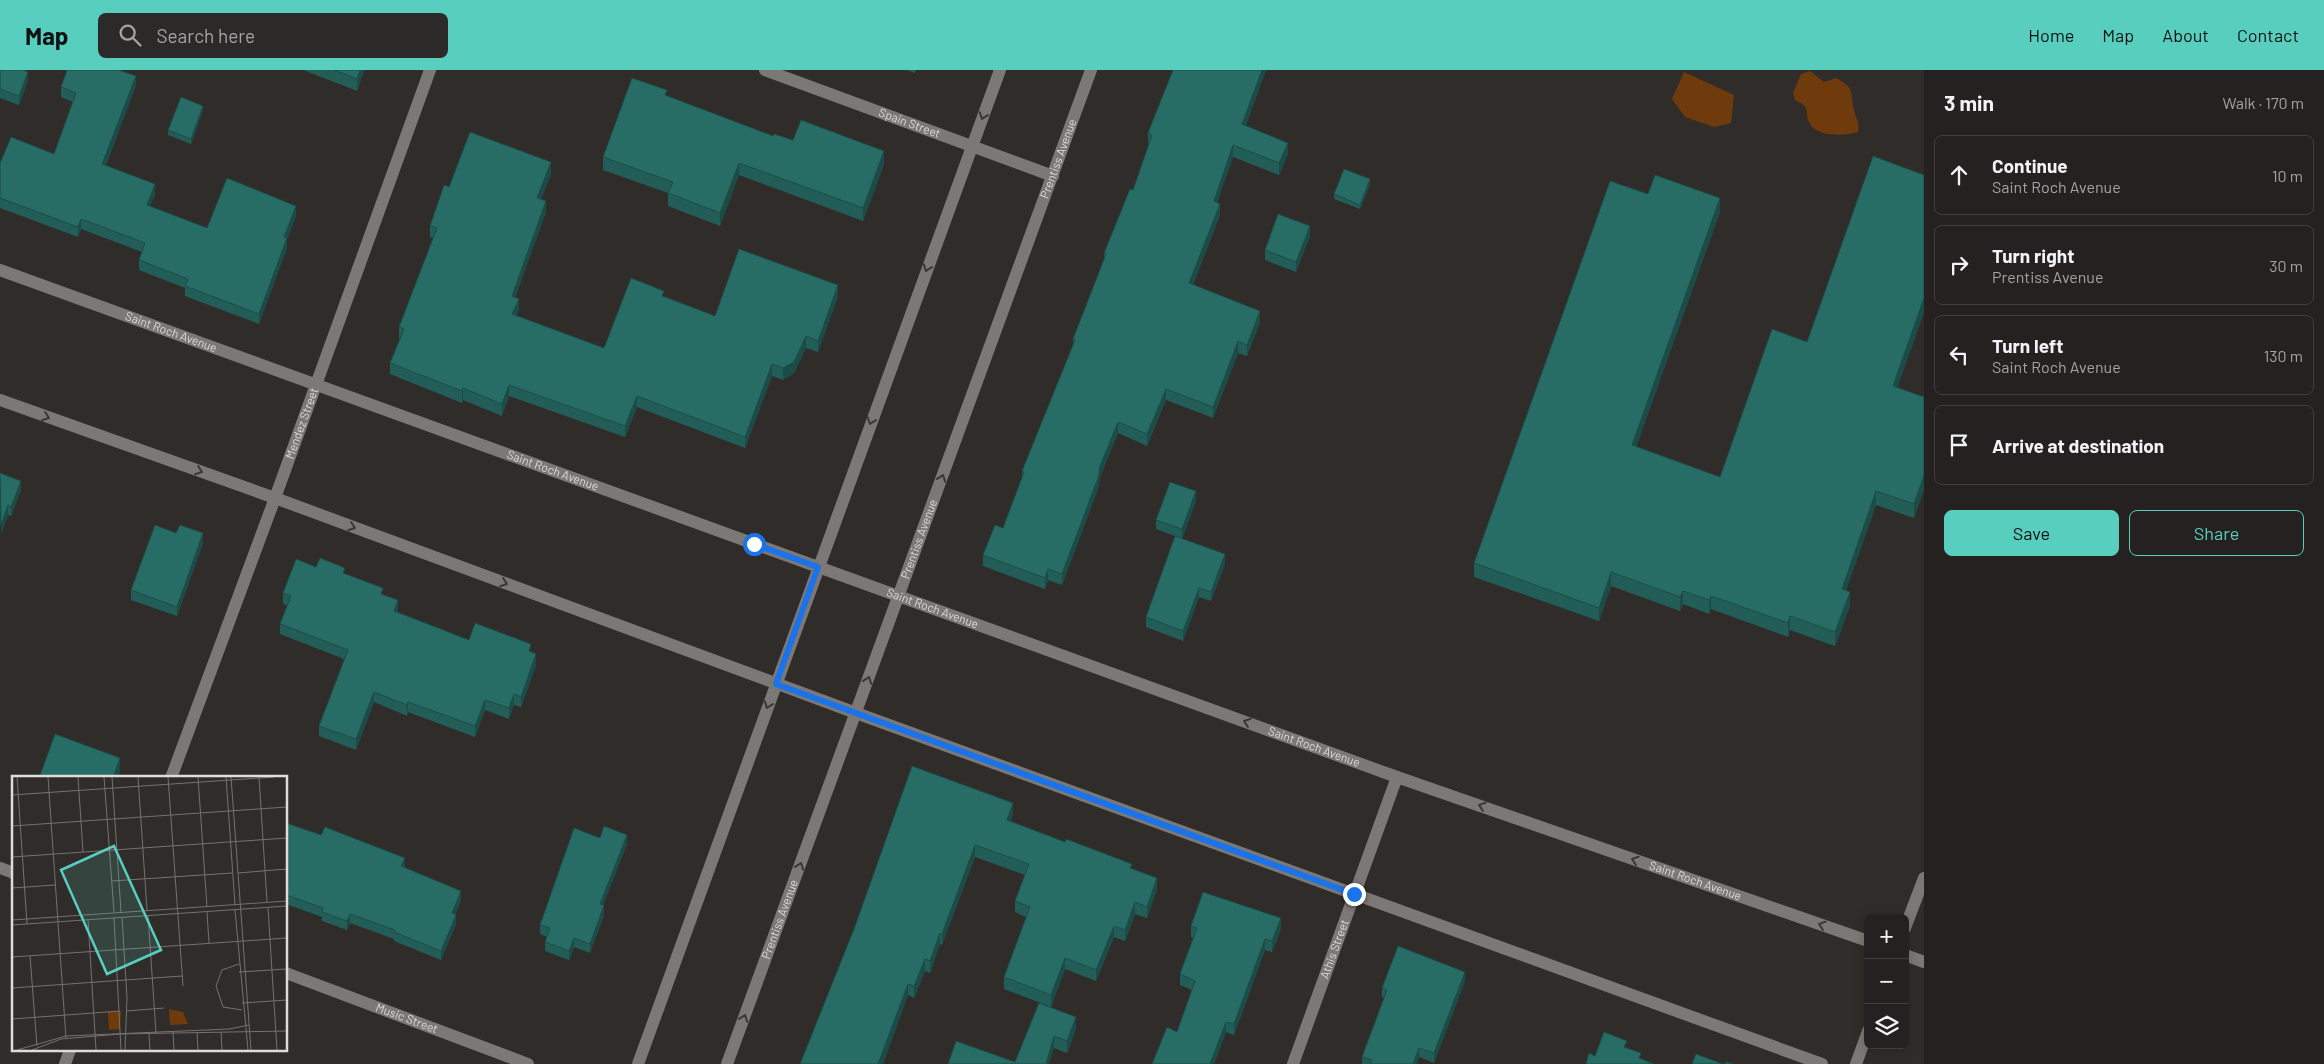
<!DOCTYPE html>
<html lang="en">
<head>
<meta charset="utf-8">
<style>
  :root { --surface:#242120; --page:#2c2929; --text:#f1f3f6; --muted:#a3a3a5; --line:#413e3e; --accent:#58cebf }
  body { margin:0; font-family:Barlow,sans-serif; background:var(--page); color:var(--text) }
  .controls { position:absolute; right:15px; bottom:15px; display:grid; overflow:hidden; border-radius:8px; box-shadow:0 2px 12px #0003 }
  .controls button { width:45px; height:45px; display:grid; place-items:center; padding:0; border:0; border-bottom:1px solid var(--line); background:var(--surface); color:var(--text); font:25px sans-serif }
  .stop { position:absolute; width:15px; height:15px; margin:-11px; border:4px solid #1a73e8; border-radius:50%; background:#fff }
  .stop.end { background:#1a73e8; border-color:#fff; box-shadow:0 1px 5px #0008 }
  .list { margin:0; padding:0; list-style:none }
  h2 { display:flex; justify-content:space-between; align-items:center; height:65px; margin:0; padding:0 20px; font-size:21px }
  h2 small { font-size:16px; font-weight:400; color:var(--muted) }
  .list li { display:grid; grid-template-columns:32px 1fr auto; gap:15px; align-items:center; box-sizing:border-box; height:80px; margin:0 10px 10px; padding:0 10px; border:1px solid var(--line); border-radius:8px }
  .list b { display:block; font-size:19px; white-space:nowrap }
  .list p { margin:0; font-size:16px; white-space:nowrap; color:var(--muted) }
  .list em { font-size:16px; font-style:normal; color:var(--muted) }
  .actions { display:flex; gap:10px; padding:15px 20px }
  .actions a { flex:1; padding:11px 0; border:1px solid var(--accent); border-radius:8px; text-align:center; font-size:18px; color:var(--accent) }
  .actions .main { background:var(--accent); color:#111 }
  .icon { flex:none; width:28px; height:28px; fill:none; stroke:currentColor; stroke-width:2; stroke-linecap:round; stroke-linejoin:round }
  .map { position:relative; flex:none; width:1924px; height:994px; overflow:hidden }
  header { display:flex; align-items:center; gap:30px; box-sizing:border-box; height:70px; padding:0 25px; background:var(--accent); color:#111 }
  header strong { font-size:24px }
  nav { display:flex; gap:28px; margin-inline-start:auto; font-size:18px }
  .search { width:350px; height:45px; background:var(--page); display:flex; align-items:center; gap:12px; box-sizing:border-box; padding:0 18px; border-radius:8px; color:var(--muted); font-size:19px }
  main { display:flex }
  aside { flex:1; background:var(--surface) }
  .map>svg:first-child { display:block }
  .green { fill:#703b0c }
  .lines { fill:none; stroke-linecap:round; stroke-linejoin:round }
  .minor { stroke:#7c7876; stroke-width:12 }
  .wall { fill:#225e57 }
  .shaded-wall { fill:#1c4c47 }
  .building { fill:#286d65; stroke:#1c4c47 }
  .oneway { stroke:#3a3836 }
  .route { stroke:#1a73e8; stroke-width:6 }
  .labels { text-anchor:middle; stroke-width:4; stroke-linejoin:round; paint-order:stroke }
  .street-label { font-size:12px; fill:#dedcdb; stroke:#161514 }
  .inset-road { fill:none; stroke:#767271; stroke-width:1 }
  .view { fill:#58cebf; fill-opacity:0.15; stroke:#58cebf; stroke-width:2.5 }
  .inset-edge { fill:none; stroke:#dedcdb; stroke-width:2.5 }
</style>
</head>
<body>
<header>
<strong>Map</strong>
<div class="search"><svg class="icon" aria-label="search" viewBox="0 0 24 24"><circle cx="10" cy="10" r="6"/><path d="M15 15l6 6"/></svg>Search here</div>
<nav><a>Home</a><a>Map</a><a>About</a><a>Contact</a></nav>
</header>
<main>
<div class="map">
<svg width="1924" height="994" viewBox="0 0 1924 994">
  <rect width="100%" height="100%" fill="#302c2a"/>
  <g class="green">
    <path d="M1810,1L1824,12L1836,8C1855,18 1850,21 1854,40C1856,50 1860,50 1858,62C1846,66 1817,67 1810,54C1803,42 1813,38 1795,30L1793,23L1801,4Z"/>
    <polygon points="1684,2 1734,25 1731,53 1714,57 1685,47 1672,29"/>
  </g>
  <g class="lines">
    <g class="minor">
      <path id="s1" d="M765,0L1053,106"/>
      <path id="s2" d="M0,200L1397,707L1868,871"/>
      <polyline points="0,330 275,428 856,643 1822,994"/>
      <path id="s3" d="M171,708L275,428L430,0"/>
      <polyline points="0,798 14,803"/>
      <polyline points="1905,858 1924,808"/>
      <polyline points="1905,885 1924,892"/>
      <path id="s4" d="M286,903L528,994"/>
      <polyline points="65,994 70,980"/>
      <polyline points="638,994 1000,0"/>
      <path id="s5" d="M727,994L1091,0"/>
      <path id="s6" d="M1293,994L1397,707"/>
      <polyline points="1856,994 1868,961"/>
    </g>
  </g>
  <g class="wall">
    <polygon points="0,0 28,11 19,35 0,28"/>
    <polygon points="303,0 364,0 357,21"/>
    <polygon points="907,0 916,0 915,3"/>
    <polygon points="1173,0 1266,0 1246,55 1288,84 1279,105 1233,87 1217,132 1220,145 1193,215 1260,252 1247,286 1238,283 1213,348 1166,330 1147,376 1118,363 1100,407 1098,419 1062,515 1048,510 1045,519 983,496 983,485 1003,458 1022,407 1022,401 1073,276 1073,269 1104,189 1104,183 1133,120 1149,75 1148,75 1148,63"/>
    <polygon points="136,16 106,95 155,124 150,136 207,158 296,146 287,169 287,178 259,254 185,226 185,218 139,200 139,190 142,182 81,159 78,167 0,138 0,93 54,84 73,32 61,27 61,17"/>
    <polygon points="667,26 773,66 884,94 863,151 739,105 720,156 668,136 668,123 603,100 603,87"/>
    <polygon points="203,40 191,74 168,65 168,60"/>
    <polygon points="551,104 541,129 546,142 515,227 519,240 516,246 604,278 664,226 715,246 838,226 818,282 806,278 794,303 783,310 772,306 745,378 637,337 625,367 509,326 502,346 463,330 462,333 390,304 390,293 400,269 399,268 399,257 433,168 430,167 430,156 449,117"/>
    <polygon points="1924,105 1924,242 1897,318 1924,327 1924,419 1914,448 1876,435 1846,520 1850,536 1835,576 1790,560 1788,567 1711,539 1709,544 1683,534 1680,541 1611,516 1599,551 1474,507 1474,493 1648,124 1720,142 1636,377 1720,407 1807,272"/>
    <polygon points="1370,114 1360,139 1334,129 1334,124"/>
    <polygon points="1310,166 1296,202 1265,190 1265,180"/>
    <polygon points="0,403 21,420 11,446 8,445 1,464"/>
    <polygon points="1196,431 1182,469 1225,494 1211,531 1199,527 1183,571 1146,557 1146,547 1175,466 1156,459 1156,450"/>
    <polygon points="203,473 177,546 131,530 131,520"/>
    <polygon points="316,497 345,504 383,524 398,540 398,542 469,570 531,582 536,595 521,637 514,635 509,649 485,640 475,667 408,642 407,646 374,632 356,680 319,666 319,656 344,589 280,564 280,554 287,535 283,534 283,523"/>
    <polygon points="1013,744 1011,751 1132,799 1157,820 1147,848 1135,844 1125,871 1114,867 1096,911 1065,899 1051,937 1004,919 1004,907 1026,847 1015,842 1015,831 1025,805 975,787 942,875 940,874 930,903 925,901 914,928 908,925 883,994 800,994 854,859"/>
    <polygon points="286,753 404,797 461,830 455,845 456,854 441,890 394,871 394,869 350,853 347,860 322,851 322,847 286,834"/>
    <polygon points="600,768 627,774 603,835 604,845 590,883 574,877 569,890 545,881 545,872 547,867 540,864 540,855"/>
    <polygon points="1191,856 1281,859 1272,882 1265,880 1234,965 1226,962 1214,994 1152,994 1177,962 1192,920 1180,915 1180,904 1193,868 1191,867"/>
    <polygon points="1465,911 1434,993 1419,987 1417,994 1362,994 1362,987 1384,928 1382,927 1382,918"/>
    <polygon points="1039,933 1076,959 1067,983 1054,978 1015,992"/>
  </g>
  <g class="shaded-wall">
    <polygon points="360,0 364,0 357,21 357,9"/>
    <polygon points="1262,0 1266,0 1242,65 1242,54"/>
    <polygon points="28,2 28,11 19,35 19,26"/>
    <polygon points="136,6 136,16 102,104 102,94"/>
    <polygon points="203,36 203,40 191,74 191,69"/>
    <polygon points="1288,73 1288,84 1279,105 1279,93"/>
    <polygon points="1233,75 1233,87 1214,142 1214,131"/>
    <polygon points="884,81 884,94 863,151 863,138"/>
    <polygon points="551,92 551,104 537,139 537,128"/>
    <polygon points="739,93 739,105 720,156 720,143"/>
    <polygon points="1370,109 1370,114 1360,139 1360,135"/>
    <polygon points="155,114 155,124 147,145 147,135"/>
    <polygon points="1720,128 1720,142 1632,389 1632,375"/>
    <polygon points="546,131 546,142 512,237 512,226"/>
    <polygon points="1220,134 1220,145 1189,225 1189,213"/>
    <polygon points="296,136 296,146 287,169 287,178 259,254 259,244 284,167"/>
    <polygon points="81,149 81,159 78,167 78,157"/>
    <polygon points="1310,156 1310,166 1296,202 1296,192"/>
    <polygon points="838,215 838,226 818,282 818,271"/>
    <polygon points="1924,228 1924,242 1893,330 1893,316"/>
    <polygon points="519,229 519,240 512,256 512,244"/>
    <polygon points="1260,241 1260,252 1247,286 1247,275"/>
    <polygon points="806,266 806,278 794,303 783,310 783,298"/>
    <polygon points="1238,271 1238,283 1213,348 1213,337"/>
    <polygon points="772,294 772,306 745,378 745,367"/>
    <polygon points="509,315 509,326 502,346 502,334"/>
    <polygon points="463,318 463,330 462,333 462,321"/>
    <polygon points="1166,319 1166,330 1147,376 1147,364"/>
    <polygon points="637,326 637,337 625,367 625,356"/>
    <polygon points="1118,352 1118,363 1100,407 1098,419 1062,515 1062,504 1100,396"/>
    <polygon points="1924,405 1924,419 1914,448 1914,434"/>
    <polygon points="21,411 21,420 11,446 11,437"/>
    <polygon points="1196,421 1196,431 1182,469 1182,459"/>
    <polygon points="1876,421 1876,435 1842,532 1842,519"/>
    <polygon points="8,435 8,445 1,464 1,455"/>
    <polygon points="203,463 203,473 177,546 177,537"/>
    <polygon points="1225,484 1225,494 1211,531 1211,522"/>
    <polygon points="1048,499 1048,510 1045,519 1045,508"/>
    <polygon points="1611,502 1611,516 1599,551 1599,538"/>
    <polygon points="1199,518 1199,527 1183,571 1183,561"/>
    <polygon points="1683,521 1683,534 1680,541 1680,527"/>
    <polygon points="1850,522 1850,536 1835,576 1835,562"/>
    <polygon points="1711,526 1711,539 1709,544 1709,530"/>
    <polygon points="398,530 398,540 394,551 394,541"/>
    <polygon points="1790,546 1790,560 1788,567 1788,553"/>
    <polygon points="536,584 536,595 521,637 521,627"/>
    <polygon points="374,622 374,632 356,680 356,669"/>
    <polygon points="514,624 514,635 509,649 509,638"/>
    <polygon points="485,630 485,640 475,667 475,656"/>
    <polygon points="408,632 408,642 407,646 407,635"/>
    <polygon points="120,688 120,702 118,708 113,708"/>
    <polygon points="1013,733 1013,744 1007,761 1007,750"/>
    <polygon points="627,765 627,774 600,843 600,834"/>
    <polygon points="975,775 975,787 942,875 942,864"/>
    <polygon points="405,788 405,797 401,805 401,796"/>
    <polygon points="1157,808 1157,820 1147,848 1147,837"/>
    <polygon points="461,821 461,830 452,852 452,843"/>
    <polygon points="1135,832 1135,844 1125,871 1125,860"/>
    <polygon points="604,835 604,845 590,883 590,874"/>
    <polygon points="350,844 350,853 347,860 347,851"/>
    <polygon points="456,845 456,854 441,890 441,881"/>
    <polygon points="1281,848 1281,859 1272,882 1272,871"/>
    <polygon points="1114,856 1114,867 1096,911 1096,900"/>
    <polygon points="940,863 940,874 930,903 930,891"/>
    <polygon points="574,868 574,877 569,890 569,881"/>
    <polygon points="1265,869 1265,880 1234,965 1234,954"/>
    <polygon points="1065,888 1065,899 1051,937 1051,925"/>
    <polygon points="925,889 925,901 914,928 914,916"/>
    <polygon points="1465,902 1465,911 1434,993 1434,983"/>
    <polygon points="908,914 908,925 883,994 878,994"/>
    <polygon points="1076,947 1076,959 1067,983 1067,971"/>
    <polygon points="1226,952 1226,962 1214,994 1210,994"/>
    <polygon points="1054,966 1054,978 1049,994 1046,994"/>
    <polygon points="1419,978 1419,987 1417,994 1413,994"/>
  </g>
  <g class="building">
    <polygon points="0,0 23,0 28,2 19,26 0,19"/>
    <polygon points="67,0 119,0 136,6 102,94 155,114 147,135 207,158 227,108 296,136 284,167 287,168 259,244 185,216 188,209 139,190 145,173 81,149 78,157 0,128 0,93 11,67 54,84 76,23 61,17"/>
    <polygon points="334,0 360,0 357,9"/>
    <polygon points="1173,0 1262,0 1242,54 1288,73 1279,93 1233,75 1214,131 1220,134 1189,213 1260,241 1247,275 1238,271 1213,337 1166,319 1147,364 1118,352 1100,396 1098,408 1062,504 1048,499 1045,508 983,485 995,455 1003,458 1024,402 1022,401 1075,270 1073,269 1106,184 1104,183 1130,119 1133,120 1152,65 1148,63"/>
    <polygon points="632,8 667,20 665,25 773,66 774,64 793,70 801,50 884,81 863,138 739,93 720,143 668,123 673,112 603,87"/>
    <polygon points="181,27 203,36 191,69 168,60"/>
    <polygon points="470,62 551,92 537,128 546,131 512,226 519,229 512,244 604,278 631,208 664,221 662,226 715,246 739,179 838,215 818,271 806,266 794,292 783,298 772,294 745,367 637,326 625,356 509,315 502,334 463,318 462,321 390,293 404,259 399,257 437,158 430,156 444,115 449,117"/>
    <polygon points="1873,86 1924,105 1924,228 1893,316 1924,327 1924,405 1914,434 1876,421 1842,519 1850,522 1835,562 1790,546 1788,553 1711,526 1709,530 1683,521 1680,527 1611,502 1599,538 1474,493 1610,111 1648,124 1655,105 1720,128 1632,375 1720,407 1772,259 1807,272"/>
    <polygon points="1344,99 1370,109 1360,135 1334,124"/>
    <polygon points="1278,144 1310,156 1296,192 1265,180"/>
    <polygon points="0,403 21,411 11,437 8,435 1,455"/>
    <polygon points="1170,412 1196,421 1182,459 1156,450"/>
    <polygon points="155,455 176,463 180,455 203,463 177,537 131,520"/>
    <polygon points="1175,466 1225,484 1211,522 1199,518 1183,561 1146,547"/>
    <polygon points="320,488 345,498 343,503 383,518 381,524 398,530 394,541 469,570 475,553 531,574 529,581 536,584 521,627 514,624 509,638 485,630 475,656 408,632 407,635 374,622 356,669 319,656 348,580 280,554 291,526 283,523 296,489 316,497"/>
    <polygon points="55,664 120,688 113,708 39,708"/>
    <polygon points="912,696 1013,733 1007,750 1065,772 1066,769 1132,794 1130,798 1157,808 1147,837 1135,832 1125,860 1114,856 1096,900 1065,888 1051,925 1004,907 1030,837 1015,831 1029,794 975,775 942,864 940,863 930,891 925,889 914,916 908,914 878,994 800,994 854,859"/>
    <polygon points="286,753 321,765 325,757 405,788 401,796 461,821 452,843 456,845 441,881 394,862 395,860 350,844 347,851 322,842 323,838 286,825"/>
    <polygon points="604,756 627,765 600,834 604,835 590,874 574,868 569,881 545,872 550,858 540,855 574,758 600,768"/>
    <polygon points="1203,822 1281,848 1272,871 1265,869 1234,954 1226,952 1210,994 1152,994 1167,957 1177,962 1195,911 1180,904 1197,858 1191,856"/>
    <polygon points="1398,876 1465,902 1434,983 1419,978 1413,994 1370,994 1372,990 1362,987 1387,920 1382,918"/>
    <polygon points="1039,933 1076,947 1067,971 1054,966 1046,994 948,994 956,971 1015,992"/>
    <polygon points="1604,962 1627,971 1624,977 1641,983 1639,988 1654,994 1586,994 1589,983 1595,986"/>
    <polygon points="1696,984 1723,994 1692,994"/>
    <polygon points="1726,992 1733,994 1725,994"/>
  </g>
  <defs><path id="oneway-chevron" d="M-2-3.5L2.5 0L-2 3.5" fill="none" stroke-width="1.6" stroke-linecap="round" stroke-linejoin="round" transform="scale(1.25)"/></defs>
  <g class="oneway">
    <use href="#oneway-chevron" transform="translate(983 46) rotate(110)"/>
    <use href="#oneway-chevron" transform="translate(927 198) rotate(110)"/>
    <use href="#oneway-chevron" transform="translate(46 347) rotate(20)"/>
    <use href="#oneway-chevron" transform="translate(871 351) rotate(109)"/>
    <use href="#oneway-chevron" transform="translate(199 401) rotate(20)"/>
    <use href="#oneway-chevron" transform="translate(942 408) rotate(-70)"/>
    <use href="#oneway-chevron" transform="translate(352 457) rotate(20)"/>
    <use href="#oneway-chevron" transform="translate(504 513) rotate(20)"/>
    <use href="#oneway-chevron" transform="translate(868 610) rotate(-70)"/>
    <use href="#oneway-chevron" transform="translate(768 635) rotate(110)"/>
    <use href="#oneway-chevron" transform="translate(1247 652) rotate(-160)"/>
    <use href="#oneway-chevron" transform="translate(1482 736) rotate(-161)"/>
    <use href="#oneway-chevron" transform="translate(1635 790) rotate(-161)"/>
    <use href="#oneway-chevron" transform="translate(800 796) rotate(-70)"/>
    <use href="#oneway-chevron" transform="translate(1822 855) rotate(-161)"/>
    <use href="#oneway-chevron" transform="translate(744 948) rotate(-70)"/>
  </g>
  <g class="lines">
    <polyline class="route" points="754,474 818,497 776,614 1354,824"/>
  </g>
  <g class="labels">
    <g class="street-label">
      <text dy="4" stroke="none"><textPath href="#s1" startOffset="154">Spain Street</textPath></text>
      <text dy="4" stroke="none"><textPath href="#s5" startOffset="964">Prentiss Avenue</textPath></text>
      <text dy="4" stroke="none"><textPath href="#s2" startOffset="182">Saint Roch Avenue</textPath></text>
      <text dy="4" stroke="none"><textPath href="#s3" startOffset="378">Mendez Street</textPath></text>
      <text dy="4" stroke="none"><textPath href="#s2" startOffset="588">Saint Roch Avenue</textPath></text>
      <text dy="4" stroke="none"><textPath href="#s5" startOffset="559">Prentiss Avenue</textPath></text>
      <text dy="4" stroke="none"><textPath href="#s2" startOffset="992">Saint Roch Avenue</textPath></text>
      <text dy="4" stroke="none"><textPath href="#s2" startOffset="1398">Saint Roch Avenue</textPath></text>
      <text dy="4" stroke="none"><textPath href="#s2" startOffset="1802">Saint Roch Avenue</textPath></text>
      <text dy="4" stroke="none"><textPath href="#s5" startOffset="154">Prentiss Avenue</textPath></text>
      <text dy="4" stroke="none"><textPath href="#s6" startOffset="122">Athis Street</textPath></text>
      <text dy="4" stroke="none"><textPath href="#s4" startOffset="129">Music Street</textPath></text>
    </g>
  </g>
  <g transform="translate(12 706)">
    <rect width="275" height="275" fill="#302c2a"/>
    <path d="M157,233L171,236L176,248L158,249ZM109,235L108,253L97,254L96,236Z" fill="#703b0c"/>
    <path class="inset-road" d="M5,1L15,148M36,1L54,263M66,1L71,76M92,1L102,136M100,1L109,136M126,1L135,134M156,1L171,210M186,1L195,131M214,1L223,129M219,1L239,274M247,1L255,126M0,19L262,1M0,50L275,31M0,81L275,62M226,97L275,93M100,105L220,97M0,112L43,109M256,132L265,274M223,134L236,274M195,136L197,167M136,139L144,257M110,141L115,222L113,274M102,142L109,274M0,144L275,125M76,144L84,274M0,149L275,130M18,180L25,270M0,181L275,162M227,188L210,194L204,210L211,231L230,234M227,196L275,193M0,212L170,200M230,227L275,224M114,235L152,232M0,243L108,235M161,256L162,274M185,256L186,274M209,256L210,274M137,258L138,274M5,274L54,260L217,253L237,249M20,274L49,263L108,258L275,255"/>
    <path class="view" d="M102,70L149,174L95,198L49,94Z"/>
    <rect width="275" height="275" class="inset-edge"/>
  </g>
</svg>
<div class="controls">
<button>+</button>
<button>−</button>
<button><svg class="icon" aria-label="layers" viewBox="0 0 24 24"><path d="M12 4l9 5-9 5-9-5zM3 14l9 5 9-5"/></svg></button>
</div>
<div class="stop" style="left:754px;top:474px"></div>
<div class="stop end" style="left:1354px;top:824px"></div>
</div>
<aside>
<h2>3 min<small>Walk · 170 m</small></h2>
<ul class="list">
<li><svg class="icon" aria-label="ahead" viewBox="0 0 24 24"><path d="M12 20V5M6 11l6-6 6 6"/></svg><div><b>Continue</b><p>Saint Roch Avenue</p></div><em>10 m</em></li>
<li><svg class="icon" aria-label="right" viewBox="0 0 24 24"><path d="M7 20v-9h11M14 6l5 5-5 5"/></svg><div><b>Turn right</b><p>Prentiss Avenue</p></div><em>30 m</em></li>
<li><svg class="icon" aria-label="left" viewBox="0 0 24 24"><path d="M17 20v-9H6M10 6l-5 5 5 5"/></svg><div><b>Turn left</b><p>Saint Roch Avenue</p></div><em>130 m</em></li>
<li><svg class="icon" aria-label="arrive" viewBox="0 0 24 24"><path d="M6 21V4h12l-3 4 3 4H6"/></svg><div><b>Arrive at destination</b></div></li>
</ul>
<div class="actions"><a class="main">Save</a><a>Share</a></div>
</aside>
</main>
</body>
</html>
